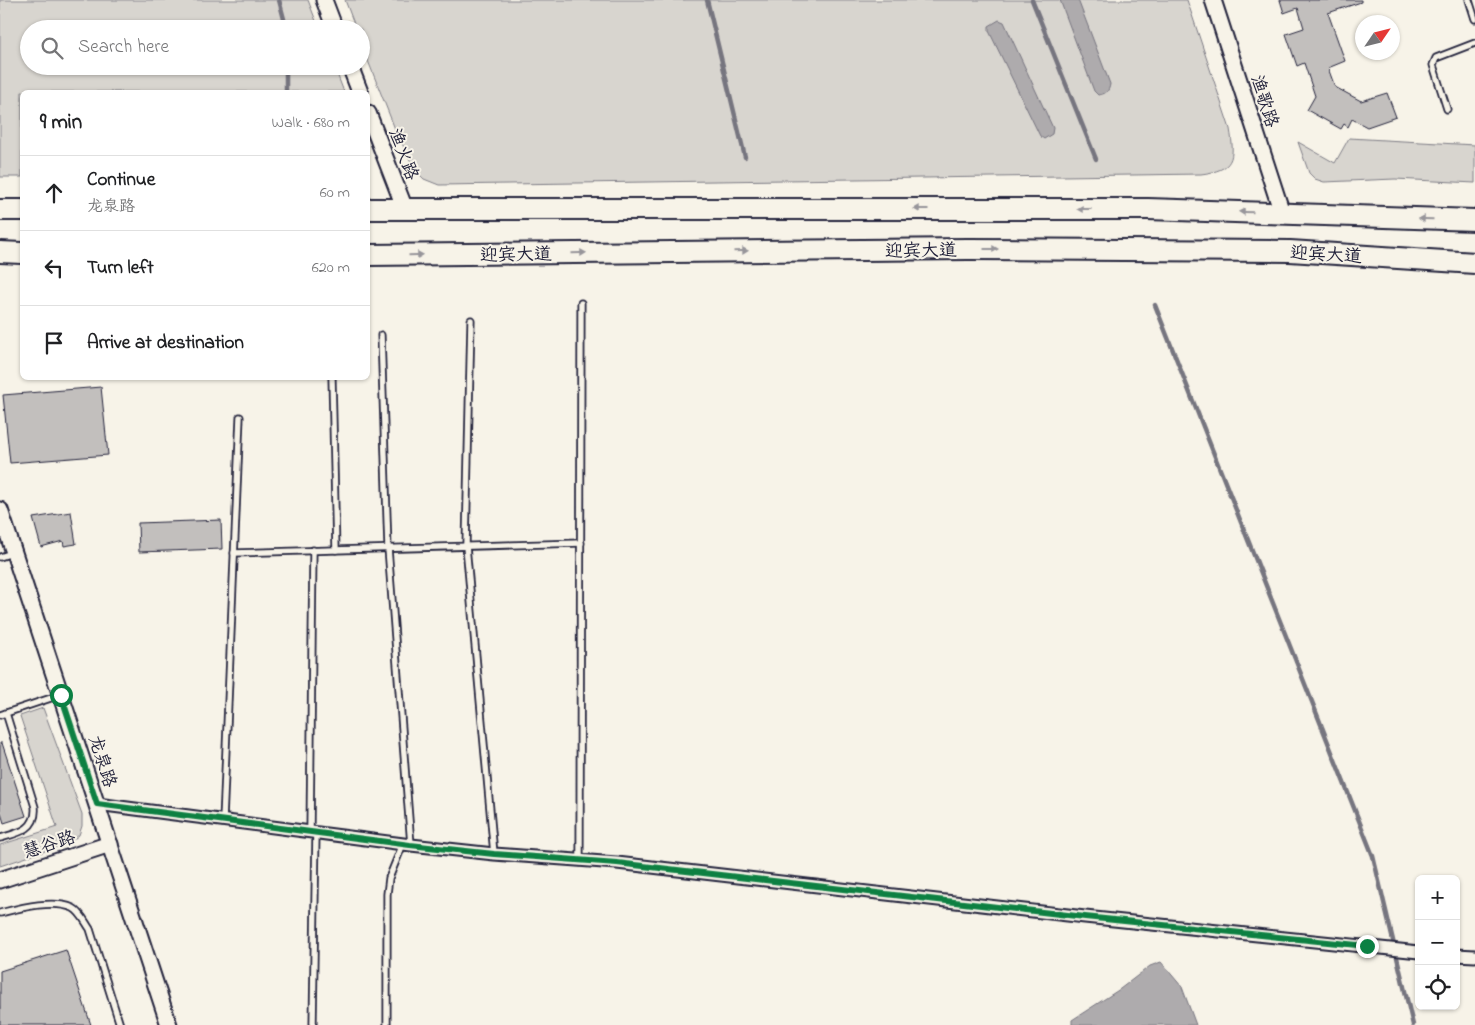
<!DOCTYPE html>
<html lang="en">
<head>
<meta charset="utf-8">
<style>
  :root { --surface:#fff; --page:#f2f2f2; --text:#202124; --muted:#757577; --line:#e0e0e0 }
  body { margin:0; font-family:"Indie Flower","LXGW WenKai TC",sans-serif; background:var(--page); color:var(--text) }
  .controls { position:absolute; right:15px; bottom:15px; display:grid; overflow:hidden; border-radius:8px; box-shadow:0 1px 4px #0004 }
  .controls button { width:45px; height:45px; display:grid; place-items:center; padding:0; border:0; border-bottom:1px solid var(--line); background:var(--surface); color:var(--text); font:25px sans-serif }
  .compass { position:absolute; left:1355px; top:15px; width:45px; height:45px; border-radius:50%; background:var(--surface); box-shadow:0 1px 4px #0004; rotate:55deg }
  .stop { position:absolute; width:15px; height:15px; margin:-11px; border:4px solid #0b8043; border-radius:50%; background:#fff }
  .stop.end { background:#0b8043; border-color:#fff; box-shadow:0 1px 5px #0008 }
  .list { margin:0; padding:0; list-style:none }
  h2 { display:flex; justify-content:space-between; align-items:center; height:65px; margin:0; padding:0 20px; font-size:21px }
  h2 small { font-size:16px; font-weight:400; color:var(--muted) }
  .list li { display:grid; grid-template-columns:32px 1fr auto; gap:15px; align-items:center; box-sizing:border-box; height:75px; padding:0 20px; border-top:1px solid var(--line) }
  .list b { display:block; font-size:19px; white-space:nowrap }
  .list p { margin:0; font-size:16px; white-space:nowrap; color:var(--muted) }
  .list em { font-size:16px; font-style:normal; color:var(--muted) }
  .icon { flex:none; width:28px; height:28px; fill:none; stroke:currentColor; stroke-width:2; stroke-linecap:round; stroke-linejoin:round }
  .map { position:relative; flex:none; width:1475px; height:1025px; overflow:hidden }
  .search { position:absolute; background:var(--surface); box-shadow:0 1px 4px #0004; left:20px; top:20px; width:350px; height:55px; display:flex; align-items:center; gap:12px; box-sizing:border-box; padding:0 18px; border-radius:28px; color:var(--muted); font-size:19px }
  .panel { position:absolute; background:var(--surface); box-shadow:0 1px 4px #0004; left:20px; top:90px; width:350px; height:290px; border-radius:8px }
  .map>svg:first-child { display:block }
  .green { fill:#d8d5cf; stroke:#7d7c85 }
  .water { fill:#aeabad; stroke:#76747f }
  .lines { fill:none; stroke-linecap:round; stroke-linejoin:round }
  .stream { stroke:#76747f; stroke-width:4.5 }
  .building { fill:#c2bfbd; stroke:#22223b }
  .lane-casing { stroke:#22223b; stroke-width:9 }
  .street-casing { stroke:#22223b; stroke-width:15 }
  .secondary-casing { stroke:#22223b; stroke-width:19 }
  .highway-casing { stroke:#22223b; stroke-width:24 }
  .lane { stroke:#f7f3e8; stroke-width:5.5 }
  .street { stroke:#f7f3e8; stroke-width:11 }
  .secondary { stroke:#f7f3e8; stroke-width:15 }
  .highway { stroke:#f7f3e8; stroke-width:20 }
  .oneway { fill:#97959a }
  .route { stroke:#0b8043; stroke-width:6 }
  .labels { text-anchor:middle; stroke-width:4; stroke-linejoin:round; paint-order:stroke }
  .street-label { font-size:18px; fill:#22223b; stroke:#f7f3e8 }
</style>
</head>
<body>
<div class="map">
<svg width="1475" height="1025" viewBox="0 0 1475 1025">
  <rect width="100%" height="100%" fill="#f7f3e8"/>
  <filter id="ink" filterUnits="userSpaceOnUse"><feTurbulence type="fractalNoise" baseFrequency=".02" numOctaves="2"/><feDisplacementMap in="SourceGraphic" scale="10" xChannelSelector="R" yChannelSelector="G"/><feConvolveMatrix kernelMatrix="1 2 1 2 8 2 1 2 1" color-interpolation-filters="sRGB"/></filter>
  <g filter="url(#ink)">
    <g class="green">
      <polygon points="0,0 308,0 319,29 29,29 29,66 334,66 344,92 22,92 22,177 0,177"/>
      <path d="M345,0H1187L1230,129C1235,159 1234,170 1201,174L439,185L424,179L415,170L395,129L361,43V29H356Z"/>
      <polygon points="1349,138 1475,145 1475,183 1395,179 1324,182 1315,179 1309,173 1298,142 1335,163"/>
      <polygon points="43,708 82,814 82,826 79,835 69,843 0,866 0,845 57,827 20,716"/>
    </g>
    <g class="water">
      <path d="M1060,0H1078L1110,84C1109,92 1105,94 1098,95L1094,91Z"/>
      <polygon points="999,20 1004,22 1053,128 1052,134 1044,139 1040,136 989,31 989,26"/>
      <polygon points="1161,962 1182,987 1196,1025 1072,1025 1072,1020 1120,989 1150,966"/>
    </g>
    <g class="lines">
      <g class="stream">
        <polyline points="279,0 284,19 285,29"/>
        <polyline points="707,0 745,157"/>
        <polyline points="1032,0 1096,159"/>
        <polyline points="286,92 286,66"/>
        <polyline points="1155,305 1373,856 1413,1025"/>
      </g>
    </g>
    <g class="building">
      <polygon points="1280,0 1361,0 1361,2 1328,13 1345,61 1328,68 1335,87 1361,101 1387,93 1396,117 1367,127 1352,119 1348,127 1344,124 1341,129 1307,110 1315,96 1304,63 1297,66 1286,34 1304,28 1298,8 1284,13"/>
      <polygon points="101,387 108,455 10,463 3,395"/>
      <polygon points="71,512 76,544 64,546 63,541 41,547 33,518"/>
      <polygon points="221,520 222,549 139,552 138,523"/>
      <polygon points="0,743 2,743 26,816 4,823 0,810"/>
      <polygon points="66,950 91,1025 0,1025 0,971"/>
    </g>
    <g class="lines">
      <g class="lane-casing">
        <g id="lane">
          <polyline points="1469,0 1475,19"/>
          <polyline points="1447,109 1433,65 1436,58 1475,43"/>
          <polyline points="471,320 466,546 494,854"/>
          <polyline points="381,335 388,548 411,845"/>
          <polyline points="332,378 336,550"/>
          <polyline points="234,553 581,543"/>
          <polyline points="0,557 12,553"/>
          <polyline points="0,715 60,695"/>
          <polyline points="223,821 240,417"/>
          <polyline points="310,832 313,550"/>
          <path d="M0,838C18,833 37,830 35,807L6,713"/>
          <polyline points="580,860 581,303"/>
          <path d="M0,913C20,908 53,899 73,908C81,912 85,922 90,929L120,1025"/>
          <polyline points="313,1025 316,833"/>
          <polyline points="387,1025 387,894 389,878 403,844"/>
        </g>
      </g>
      <g class="street-casing">
        <g id="street">
          <polyline points="97,804 411,845 494,854 617,863 1085,917 1419,952"/>
          <polyline points="1456,955 1475,956"/>
        </g>
      </g>
      <g class="secondary-casing">
        <g id="secondary">
          <polyline points="324,0 335,29"/>
          <polyline points="1213,0 1282,213"/>
          <polyline points="350,66 360,92"/>
          <polyline points="368,113 405,209"/>
          <polyline points="0,510 169,1025"/>
          <polyline points="0,880 110,844"/>
        </g>
      </g>
      <g class="highway-casing">
        <g id="highway">
          <polyline points="368,209 1148,209 1475,220"/>
          <polyline points="0,210 22,210"/>
          <polyline points="0,252 22,253"/>
          <polyline points="368,255 968,249 1290,251 1475,263"/>
        </g>
      </g>
      <use href="#lane" class="lane"/>
      <use href="#street" class="street"/>
      <use href="#secondary" class="secondary"/>
      <use href="#highway" class="highway"/>
    </g>
    <defs><path id="oneway-solid" d="M-6-.8H1V-3.2L6.5 0L1 3.2V.8H-6Z" transform="scale(1.25)"/></defs>
    <g class="oneway">
      <use href="#oneway-solid" transform="translate(921 209) rotate(-180)"/>
      <use href="#oneway-solid" transform="translate(1084 209) rotate(-180)"/>
      <use href="#oneway-solid" transform="translate(1246 212) rotate(-178)"/>
      <use href="#oneway-solid" transform="translate(1426 219) rotate(-178)"/>
      <use href="#oneway-solid" transform="translate(991 249)"/>
      <use href="#oneway-solid" transform="translate(741 251) rotate(-1)"/>
      <use href="#oneway-solid" transform="translate(579 253) rotate(-1)"/>
      <use href="#oneway-solid" transform="translate(416 255) rotate(-1)"/>
    </g>
  </g>
  <g class="lines" filter="url(#ink)">
    <polyline class="route" points="61,695 97,804 410,845 494,854 617,863 1085,917 1367,946"/>
  </g>
  <g class="labels">
    <g class="street-label">
      <text transform="translate(1265 101) rotate(72)" y="6">渔歌路</text>
      <text transform="translate(404 154) rotate(69)" y="6">渔火路</text>
      <text transform="translate(921 250) rotate(-1)" y="6">迎宾大道</text>
      <text transform="translate(516 254) rotate(-1)" y="6">迎宾大道</text>
      <text transform="translate(1326 254) rotate(3)" y="6">迎宾大道</text>
      <text transform="translate(103 761) rotate(72)" y="6">龙泉路</text>
      <text transform="translate(49 844) rotate(-18)" y="6">慧谷路</text>
    </g>
  </g>
</svg>
<div class="controls">
<button>+</button>
<button>−</button>
<button><svg class="icon" aria-label="locate" viewBox="0 0 24 24"><circle cx="12" cy="12" r="6"/><path d="M12 2v4M12 18v4M2 12h4M18 12h4"/></svg></button>
</div>
<svg class="compass" viewBox="-18 -18 36 36"><path d="M0-13l5 13h-10z" fill="#e53935"/><path d="M0 13l5-13h-10z" fill="#757577"/></svg>
<div class="stop" style="left:61px;top:695px"></div>
<div class="stop end" style="left:1367px;top:946px"></div>
<div class="search"><svg class="icon" aria-label="search" viewBox="0 0 24 24"><circle cx="10" cy="10" r="6"/><path d="M15 15l6 6"/></svg>Search here</div>
<section class="panel">
<h2>9 min<small>Walk · 680 m</small></h2>
<ul class="list">
<li><svg class="icon" aria-label="ahead" viewBox="0 0 24 24"><path d="M12 20V5M6 11l6-6 6 6"/></svg><div><b>Continue</b><p>龙泉路</p></div><em>60 m</em></li>
<li><svg class="icon" aria-label="left" viewBox="0 0 24 24"><path d="M17 20v-9H6M10 6l-5 5 5 5"/></svg><div><b>Turn left</b></div><em>620 m</em></li>
<li><svg class="icon" aria-label="arrive" viewBox="0 0 24 24"><path d="M6 21V4h12l-3 4 3 4H6"/></svg><div><b>Arrive at destination</b></div></li>
</ul>
</section>
</div>
</body>
</html>
